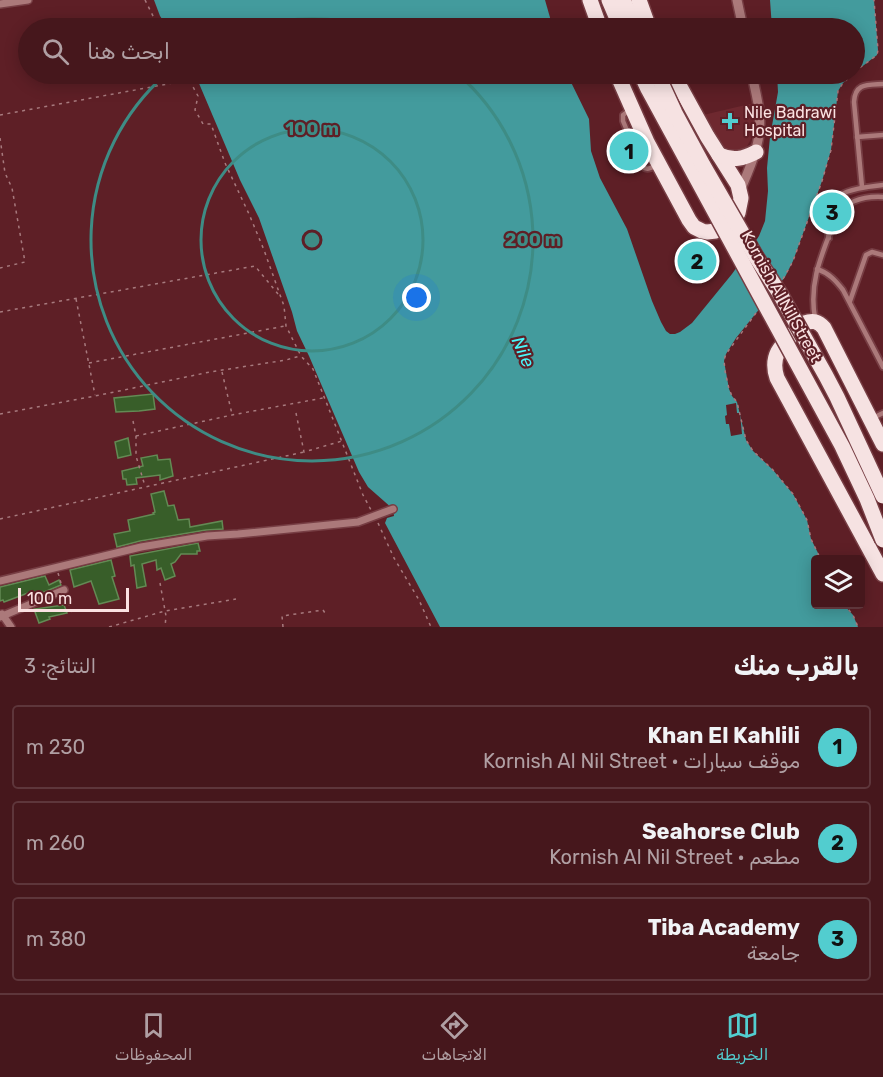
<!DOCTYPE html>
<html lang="ar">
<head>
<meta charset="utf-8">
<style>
  :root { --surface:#46171c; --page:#502429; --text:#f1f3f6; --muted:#b09fa3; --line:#5e363b; --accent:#52cdcf }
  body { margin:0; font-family:Rubik,"Noto Sans Arabic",sans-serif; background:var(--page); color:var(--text); direction:rtl }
  .controls { position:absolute; right:18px; bottom:18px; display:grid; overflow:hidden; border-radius:6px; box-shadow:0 3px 15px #0003 }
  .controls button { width:54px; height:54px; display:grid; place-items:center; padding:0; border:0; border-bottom:2px solid var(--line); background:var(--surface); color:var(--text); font:30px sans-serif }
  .scale { position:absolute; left:18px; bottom:15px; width:111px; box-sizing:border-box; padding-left:6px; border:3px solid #fbe2e2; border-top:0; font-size:16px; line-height:21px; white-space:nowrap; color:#fbe2e2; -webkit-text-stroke:4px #5e1f26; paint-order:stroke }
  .you { position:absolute; left:417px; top:298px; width:21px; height:21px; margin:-15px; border:4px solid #fff; border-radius:50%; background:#1a73e8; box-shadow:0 0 0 9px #1a73e833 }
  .badge { display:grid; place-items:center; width:39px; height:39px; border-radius:50%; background:var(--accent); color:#111; font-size:20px; font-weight:700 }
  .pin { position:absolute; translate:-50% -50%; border:3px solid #fff; box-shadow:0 2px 6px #0006 }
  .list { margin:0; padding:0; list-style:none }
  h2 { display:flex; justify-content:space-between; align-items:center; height:78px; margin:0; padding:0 24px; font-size:26px }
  h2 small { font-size:20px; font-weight:400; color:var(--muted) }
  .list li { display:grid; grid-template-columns:39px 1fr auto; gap:18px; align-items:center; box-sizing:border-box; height:84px; margin:0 12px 12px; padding:0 12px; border:2px solid var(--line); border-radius:6px }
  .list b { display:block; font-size:22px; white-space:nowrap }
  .list p { margin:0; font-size:20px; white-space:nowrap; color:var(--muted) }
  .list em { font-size:20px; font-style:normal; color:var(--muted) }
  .icon { flex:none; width:33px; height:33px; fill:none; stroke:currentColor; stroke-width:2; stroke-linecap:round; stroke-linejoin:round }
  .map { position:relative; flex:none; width:883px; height:627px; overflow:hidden; direction:ltr }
  .search { position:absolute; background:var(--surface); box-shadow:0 3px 15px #0003; left:18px; right:18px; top:18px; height:66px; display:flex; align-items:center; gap:15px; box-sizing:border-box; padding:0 21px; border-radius:33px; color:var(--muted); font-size:22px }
  .sheet { height:366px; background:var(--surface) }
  nav { display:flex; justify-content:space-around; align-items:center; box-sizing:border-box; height:84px; border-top:2px solid var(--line); background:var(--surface); font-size:16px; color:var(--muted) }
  nav a { display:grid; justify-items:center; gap:3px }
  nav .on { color:var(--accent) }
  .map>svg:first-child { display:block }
  .built { fill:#6e282f }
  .water { fill:#439b9d }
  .pier { fill:#5e1f26 }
  .building { fill:#385e29; stroke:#638a54; stroke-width:1.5 }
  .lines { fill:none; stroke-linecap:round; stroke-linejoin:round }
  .service-casing { stroke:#773e44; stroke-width:8 }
  .pedestrian-casing { stroke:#773e44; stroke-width:10 }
  .minor-casing { stroke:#773e44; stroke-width:12 }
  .trunk-casing { stroke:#773e44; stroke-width:18 }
  .path { stroke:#a77a7e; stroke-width:1.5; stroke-dasharray:3 4.5; stroke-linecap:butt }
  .service { stroke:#ab797a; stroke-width:4.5 }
  .pedestrian { stroke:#ab797a; stroke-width:7 }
  .minor { stroke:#ab797a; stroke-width:9 }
  .trunk { stroke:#f6e2e2; stroke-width:15 }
  .trunk-bridge-casing { stroke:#773e44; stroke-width:18; stroke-linecap:butt }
  .trunk-bridge { stroke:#f6e2e2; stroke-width:15 }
  .ring { fill:none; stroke:#3e8c85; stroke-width:3 }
  .poi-dot { fill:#52cdcf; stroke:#5e1f26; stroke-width:2 }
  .labels { text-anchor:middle; stroke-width:4.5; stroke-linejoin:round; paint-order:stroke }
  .poi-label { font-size:16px; fill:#fbe2e2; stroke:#5e1f26; text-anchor:start }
  .street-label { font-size:16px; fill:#fbe2e2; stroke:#5e1f26 }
  .water-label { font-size:18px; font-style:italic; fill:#49f6fa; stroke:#5e1f26 }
  .centre { fill:#3e8c85; stroke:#5e1f26; stroke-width:3 }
  .ring-label { font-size:18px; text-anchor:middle; font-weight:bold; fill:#3e8c85; stroke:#5e1f26; stroke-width:4.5; stroke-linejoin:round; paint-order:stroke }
</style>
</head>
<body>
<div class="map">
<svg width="883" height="627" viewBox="0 0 883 627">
  <rect width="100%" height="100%" fill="#5e1f26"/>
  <polygon class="built" points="754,103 754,128 751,139 745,150 737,153 720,147 703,115"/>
  <g class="water">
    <polygon points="154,0 545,0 553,28 168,28 160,16"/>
    <polygon points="770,0 874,0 878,50 877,55 855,72 854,28 772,28"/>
    <polygon points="195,74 567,74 589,119 591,151 600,178 627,229 652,301 661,322 666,331 670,334 675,334 680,332 692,323 732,274 759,236 765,221 768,191 767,168 770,137 778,92 777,74 853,74 843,83 838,91 831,150 822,181 793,261 785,277 736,338 726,354 724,361 729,389 732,396 737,402 746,440 753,451 773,470 793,494 807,520 811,539 821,559 816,560 816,604 844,605 853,615 858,627 440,627 385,523 387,518 394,516 393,509 368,487 359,472 309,356 297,331 292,312 259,218 240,180"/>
  </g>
  <polygon class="pier" points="736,403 737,413 740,413 742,434 731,436 729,424 726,424 725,416 727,415 726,405"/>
  <g class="building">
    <polygon points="153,394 155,409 139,411 116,412 114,398"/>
    <polygon points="128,438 131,455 118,458 115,442"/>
    <polygon points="157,455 158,460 170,459 173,476 160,480 160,475 136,478 137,484 127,485 126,479 123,479 122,471 143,466 141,458"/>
    <polygon points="164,491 168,506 174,505 178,520 189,519 190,527 222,521 223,529 206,530 140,541 117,547 114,534 130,531 128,520 154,514 153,513 155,512 151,494"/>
    <polygon points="198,543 200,551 197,551 197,554 181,554 175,562 171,564 175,576 165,580 161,568 157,570 156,560 142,564 146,586 137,588 134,565 131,566 130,556"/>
    <polygon points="111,560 115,576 112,577 119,599 99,604 91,581 74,587 70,570"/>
    <polygon points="45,576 49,585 59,580 61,585 30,598 28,593 4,602 3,600 0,601 0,587"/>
    <polygon points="64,605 67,613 49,617 50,619 39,623 34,609"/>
  </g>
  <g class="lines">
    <g class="service-casing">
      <g id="service">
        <path d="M630,110L623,115V121L641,164C645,172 651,168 658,165"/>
        <polyline points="857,137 883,135"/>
        <path d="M862,187L854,102C855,83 867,85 883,84"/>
        <path d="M829,238C816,193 849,189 883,185"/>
        <path d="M817,269C829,273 836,281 843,290L883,367"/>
        <polyline points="850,301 866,255 872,252 883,255"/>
        <path d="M815,318C808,280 824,250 837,215C848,200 865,196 883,197"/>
        <polyline points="873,418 883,413"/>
      </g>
    </g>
    <g class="pedestrian-casing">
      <g id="pedestrian">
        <polyline points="0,4 28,0"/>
        <polyline points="0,581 141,547 207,536 238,534 358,522 393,509"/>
        <polyline points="2,614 11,627"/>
        <polyline points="0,617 64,590"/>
      </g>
    </g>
    <g class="minor-casing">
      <g id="minor">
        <polyline points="737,0 743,28"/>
        <path d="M740,191C751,165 763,140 759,112C758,99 754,86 752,74"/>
      </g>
    </g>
    <g class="trunk-casing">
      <g id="trunk">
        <polyline points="590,0 600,28"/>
        <polyline points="609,0 621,28"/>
        <polyline points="623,0 636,28"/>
        <polyline points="639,0 649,28"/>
        <polyline points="617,74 647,142 689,220 694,227 702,231 707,232 716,231 738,213 741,198 738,185 707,136 673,74"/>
        <path d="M719,155C733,161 743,159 756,152"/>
        <path d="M883,444L824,328C818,321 813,320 804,323C787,341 768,351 777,378L883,574"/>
      </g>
    </g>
    <g class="path">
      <polyline points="145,0 159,28"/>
      <polyline points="854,72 877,55 878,50 874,0"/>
      <polyline points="186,74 198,96 195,110 203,124 211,124 225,163 249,214 264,250 284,306 286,326 301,356 313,369 363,495 371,510"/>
      <polyline points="0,115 189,80"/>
      <polyline points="0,138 5,173 12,188 25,262 0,268"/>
      <polyline points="783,279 793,261 822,181 831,150 838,91 843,83 853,74"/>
      <polyline points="76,299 95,395"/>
      <polyline points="0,312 255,266 278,294"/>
      <polyline points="756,313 726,354 724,360 725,371 729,389 732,396 737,402 746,440 753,451 773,470 793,494 807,520 811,539 821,560"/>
      <polyline points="89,363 285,326"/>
      <polyline points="222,372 232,414"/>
      <polyline points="296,413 304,452 342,441"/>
      <polyline points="0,414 100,395 210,372 286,360 300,356"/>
      <polyline points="133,421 136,436 136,456 145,486"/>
      <polyline points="136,436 232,415 323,398"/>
      <polyline points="0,519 304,452"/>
      <polyline points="378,523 394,558 419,600 431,627"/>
      <polyline points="58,573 61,583"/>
      <polyline points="160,583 166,616 165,627"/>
      <polyline points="66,596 72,612"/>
      <polyline points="844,604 853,615 858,627"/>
      <polyline points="109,627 165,611 236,599"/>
      <polyline points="283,627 282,616 323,610 325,613"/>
    </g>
    <use href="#service" class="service"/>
    <use href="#pedestrian" class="pedestrian"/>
    <use href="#minor" class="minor"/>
    <use href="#trunk" class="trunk"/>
    <g class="trunk-bridge-casing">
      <g id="trunk-bridge">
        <polyline points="641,74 648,89 842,446 867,499 883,540"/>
        <polyline points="657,74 675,113 703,165 756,257 780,294 826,376 837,397 883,496"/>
      </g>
    </g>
    <use href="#trunk-bridge" class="trunk-bridge"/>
  </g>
  <g class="ring">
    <circle cx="312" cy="240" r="111"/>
    <path d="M249 28A221 221 0 0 1 375 28M458 74A221 221 0 1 1 166 74"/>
  </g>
  <path class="poi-dot" d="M727 112h6v6h6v6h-6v6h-6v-6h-6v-6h6z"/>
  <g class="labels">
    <g class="poi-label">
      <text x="744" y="118">Nile Badrawi<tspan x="744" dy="18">Hospital</tspan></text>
    </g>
    <g class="street-label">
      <text transform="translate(782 296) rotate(61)" y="6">Kornish Al Nil Street</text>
    </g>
    <g class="water-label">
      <text transform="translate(523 352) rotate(66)" y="6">Nile</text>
    </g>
  </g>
  <circle cx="312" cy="240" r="9" class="centre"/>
  <g class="ring-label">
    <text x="312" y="135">100 m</text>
    <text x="533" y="246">200 m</text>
  </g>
</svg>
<div class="controls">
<button><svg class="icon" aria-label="layers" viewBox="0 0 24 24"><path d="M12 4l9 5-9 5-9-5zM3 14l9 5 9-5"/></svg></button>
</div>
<div class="scale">100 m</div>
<div class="you"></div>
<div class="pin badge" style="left:629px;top:151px">1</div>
<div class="pin badge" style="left:697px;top:261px">2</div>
<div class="pin badge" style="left:832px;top:212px">3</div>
<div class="search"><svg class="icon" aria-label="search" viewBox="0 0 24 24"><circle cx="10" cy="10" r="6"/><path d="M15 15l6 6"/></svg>ابحث هنا</div>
</div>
<section class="sheet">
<h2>بالقرب منك<small>النتائج: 3</small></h2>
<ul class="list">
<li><span class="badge">1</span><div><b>Khan El Kahlili</b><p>موقف سيارات · Kornish Al Nil Street</p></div><em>230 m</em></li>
<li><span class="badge">2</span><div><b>Seahorse Club</b><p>مطعم · Kornish Al Nil Street</p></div><em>260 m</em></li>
<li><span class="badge">3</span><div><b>Tiba Academy</b><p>جامعة</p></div><em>380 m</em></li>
</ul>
</section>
<nav>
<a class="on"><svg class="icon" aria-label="map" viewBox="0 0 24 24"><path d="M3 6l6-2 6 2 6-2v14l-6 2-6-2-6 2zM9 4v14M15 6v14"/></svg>الخريطة</a>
<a><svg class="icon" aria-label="directions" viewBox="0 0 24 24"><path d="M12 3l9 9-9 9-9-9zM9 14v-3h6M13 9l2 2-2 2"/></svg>الاتجاهات</a>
<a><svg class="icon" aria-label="saved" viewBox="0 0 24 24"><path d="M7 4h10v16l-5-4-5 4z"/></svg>المحفوظات</a>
</nav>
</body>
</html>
